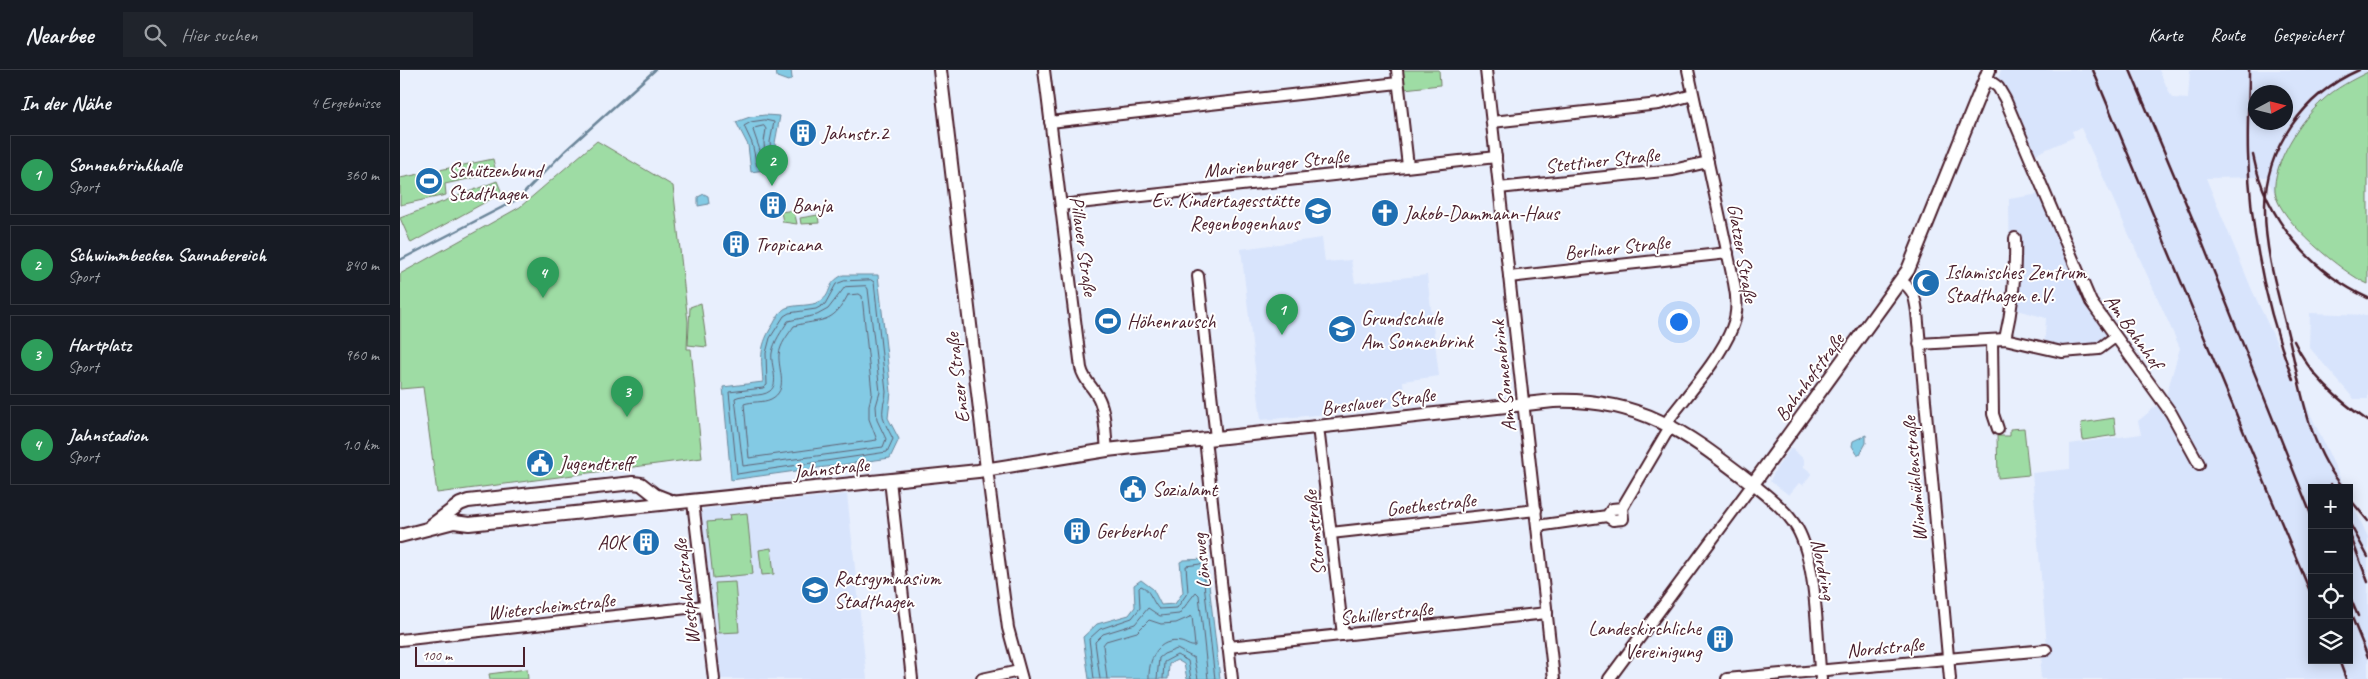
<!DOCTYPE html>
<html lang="de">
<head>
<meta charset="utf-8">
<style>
  :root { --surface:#171b24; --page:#20242c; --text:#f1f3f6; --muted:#9ea1a6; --line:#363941; --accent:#d93025 }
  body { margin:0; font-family:Caveat,sans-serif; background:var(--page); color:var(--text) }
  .controls { position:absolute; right:15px; bottom:15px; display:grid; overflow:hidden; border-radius:0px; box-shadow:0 2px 12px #0003 }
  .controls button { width:45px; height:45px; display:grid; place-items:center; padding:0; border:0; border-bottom:1px solid var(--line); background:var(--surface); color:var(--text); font:25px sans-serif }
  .compass { position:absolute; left:1848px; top:15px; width:45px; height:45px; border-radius:50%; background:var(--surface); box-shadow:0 2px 12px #0003; rotate:83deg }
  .scale { position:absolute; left:15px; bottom:12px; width:110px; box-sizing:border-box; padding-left:5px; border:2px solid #4a1f2b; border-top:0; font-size:14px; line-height:18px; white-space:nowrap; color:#4a1f2b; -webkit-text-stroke:4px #fff; paint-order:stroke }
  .you { position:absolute; left:1278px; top:251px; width:18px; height:18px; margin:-12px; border:4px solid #fff; border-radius:50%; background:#1a73e8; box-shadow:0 0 0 8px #1a73e833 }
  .badge { display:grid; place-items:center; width:32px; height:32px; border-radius:50%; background:var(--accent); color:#fff; font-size:16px; font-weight:700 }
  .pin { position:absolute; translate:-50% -41px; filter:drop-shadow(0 1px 2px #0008) }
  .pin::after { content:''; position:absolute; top:26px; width:18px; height:15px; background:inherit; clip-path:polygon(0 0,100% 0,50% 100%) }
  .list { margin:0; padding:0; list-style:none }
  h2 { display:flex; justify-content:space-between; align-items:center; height:65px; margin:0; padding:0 20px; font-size:21px }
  h2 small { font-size:16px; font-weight:400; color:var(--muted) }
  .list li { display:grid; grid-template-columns:32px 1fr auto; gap:15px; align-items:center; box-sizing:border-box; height:80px; margin:0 10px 10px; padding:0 10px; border:1px solid var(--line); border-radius:0px }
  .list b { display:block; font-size:19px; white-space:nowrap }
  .list p { margin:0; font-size:16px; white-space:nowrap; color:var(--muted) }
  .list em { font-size:16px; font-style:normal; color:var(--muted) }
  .icon { flex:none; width:28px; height:28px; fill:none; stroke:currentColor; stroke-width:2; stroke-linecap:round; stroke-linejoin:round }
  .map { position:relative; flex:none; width:1968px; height:609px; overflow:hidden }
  header { display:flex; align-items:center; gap:30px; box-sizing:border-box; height:70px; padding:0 25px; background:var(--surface); border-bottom:1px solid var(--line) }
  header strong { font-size:24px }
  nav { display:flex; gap:28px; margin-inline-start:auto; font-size:18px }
  .search { width:350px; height:45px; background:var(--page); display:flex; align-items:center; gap:12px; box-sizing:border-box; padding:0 18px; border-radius:0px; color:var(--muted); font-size:19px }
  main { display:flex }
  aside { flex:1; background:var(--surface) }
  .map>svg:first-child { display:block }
  .built { fill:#d8e4fc; fill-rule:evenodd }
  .green { fill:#9edca4; stroke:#747e68 }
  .water { fill:#83cae4; stroke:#6c869a }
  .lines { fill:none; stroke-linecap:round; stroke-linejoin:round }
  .shore { stroke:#616375; stroke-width:1 }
  .stream { stroke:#6c869a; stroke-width:2.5 }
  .minor-casing { stroke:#4a1f2b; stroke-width:14 }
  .major-casing { stroke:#4a1f2b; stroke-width:16 }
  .minor { stroke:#fff; stroke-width:10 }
  .major { stroke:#fff; stroke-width:12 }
  .rail { stroke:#4a1f2b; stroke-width:2.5 }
  .labels { text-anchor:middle; stroke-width:4; stroke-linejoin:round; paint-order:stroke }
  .poi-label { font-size:20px; fill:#4a1f2b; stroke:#fff; text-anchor:start }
  .street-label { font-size:20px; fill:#4a1f2b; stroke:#fff }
</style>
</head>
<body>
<header>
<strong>Nearbee</strong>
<div class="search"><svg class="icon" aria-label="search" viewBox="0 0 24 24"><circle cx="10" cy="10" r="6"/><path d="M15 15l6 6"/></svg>Hier suchen</div>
<nav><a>Karte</a><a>Route</a><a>Gespeichert</a></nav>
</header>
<main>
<aside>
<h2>In der Nähe<small>4 Ergebnisse</small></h2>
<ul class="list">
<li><span class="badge" style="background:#2e9e5b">1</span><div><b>Sonnenbrinkhalle</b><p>Sport</p></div><em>360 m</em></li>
<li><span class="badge" style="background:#2e9e5b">2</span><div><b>Schwimmbecken Saunabereich</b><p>Sport</p></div><em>840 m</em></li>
<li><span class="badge" style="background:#2e9e5b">3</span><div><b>Hartplatz</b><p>Sport</p></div><em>960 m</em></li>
<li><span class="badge" style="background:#2e9e5b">4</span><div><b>Jahnstadion</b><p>Sport</p></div><em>1.0 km</em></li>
</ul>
</aside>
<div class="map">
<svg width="1968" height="609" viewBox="0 0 1968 609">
  <rect width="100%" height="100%" fill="#e8effd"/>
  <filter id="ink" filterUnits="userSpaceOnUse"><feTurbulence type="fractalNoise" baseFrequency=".02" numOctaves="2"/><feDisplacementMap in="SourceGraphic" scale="10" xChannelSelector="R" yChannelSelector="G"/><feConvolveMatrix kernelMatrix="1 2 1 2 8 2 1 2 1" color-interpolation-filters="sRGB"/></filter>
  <g filter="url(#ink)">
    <g class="built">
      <path d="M1601,0H1759L1772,28L1788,29L1790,0H1968V2L1939,18L1922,30L1906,49L1885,81L1875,109V124L1866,107L1806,108L1852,220L1945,418H1912V590H1949V427L1968,467V609H1641L1640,597L1647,576L1632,403L1670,399V374L1741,364L1738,351L1765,329L1780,278L1681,58L1672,61L1674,67L1631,86L1598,10ZM1856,22H1886V52H1856Z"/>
      <polygon points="1640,124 1671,200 1718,274 1700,283 1644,282 1646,248 1607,237 1610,209 1609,129"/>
      <polygon points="922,168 925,192 951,190 955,213 1027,205 1039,306 1003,311 1005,337 861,350 841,179"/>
      <polygon points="1910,243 1968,245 1968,329 1954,329 1909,277"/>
      <polygon points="1391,378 1404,389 1404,397 1412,403 1403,415 1399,413 1389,425 1370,411 1375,400"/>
      <polygon points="447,424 467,609 318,609 300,445 303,439"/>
    </g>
    <g class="green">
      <polygon points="1002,0 1039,0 1040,15 1004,19"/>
      <path d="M1968,2V214C1944,204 1878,150 1875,122C1872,93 1902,49 1923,30C1936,18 1952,10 1968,2Z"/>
      <polygon points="197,71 273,116 288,252 287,279 291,279 302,388 37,423 23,317 0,319 0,204 120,137"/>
      <polygon points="93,89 96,103 45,114 46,125 0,135 0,108"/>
      <polygon points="97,111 102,123 11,173 0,148"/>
      <polygon points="394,140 397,154 383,152 381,142"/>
      <polygon points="418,145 419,153 401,154 400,148"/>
      <polygon points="301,233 307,277 288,275 290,237"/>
      <polygon points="1714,348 1716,365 1683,370 1681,353"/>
      <polygon points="1624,358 1629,405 1598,408 1597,366 1610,366 1610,359"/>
      <polygon points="347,443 353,504 313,508 307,452 330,450 329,445"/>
      <polygon points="371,478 374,504 362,505 359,480"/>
      <polygon points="335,512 339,562 319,563 315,513"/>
      <polygon points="127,599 128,609 90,609 89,604"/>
    </g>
    <g class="water">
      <polygon points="376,0 391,0 392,8 388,11 377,7"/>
      <polygon points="365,45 380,46 375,73 378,98 351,102 348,75 336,52 350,47"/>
      <polygon points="304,124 308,126 309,134 298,136 298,127"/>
      <path d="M443,205H478L491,322L488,348L499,369L490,388L331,410L323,317L363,312C361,286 359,276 374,253C377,247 380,241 386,238C397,234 410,237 421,231C433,223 425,214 443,205Z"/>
      <polygon points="1466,365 1466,373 1460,384 1457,384 1452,376 1453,371"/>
      <polygon points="806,489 820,609 787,609 784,594 777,590 769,594 768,609 689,609 683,567 697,554 729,545 735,537 734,515 741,510 753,519 761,535 775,534 783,522 780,492 784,490"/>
    </g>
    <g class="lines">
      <g class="shore">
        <polygon points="365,50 374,52 370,72 372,92 357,96 352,73 344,56 351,52"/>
        <polygon points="364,56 366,59 364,72 365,87 363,89 353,60 355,58"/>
        <path d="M471,210L474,212L486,322C486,329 483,332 483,338C481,350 488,358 493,369L487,382L337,404L329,322L363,318L367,315L366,283L370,268L384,246L389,243L416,239L425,234L436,214L444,211Z"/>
        <path d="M466,216L468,219L480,322L476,336L477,350L486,369L483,377L343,396L335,328C345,323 361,328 370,321C380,313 370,294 372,283C374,271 382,261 388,251L417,245L428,239L445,217Z"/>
        <path d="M448,225L459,224L462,226L472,323L469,335V349L477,370L349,388L344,334C352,331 363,333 371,329C389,320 378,300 379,285C380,274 388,265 394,256C421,248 432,256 448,225Z"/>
        <path d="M694,609L689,569L700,559L732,548L740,538L739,518L741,516C750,519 752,532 759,539L777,538L788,522L786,496L800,494L802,496L815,609"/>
        <polyline points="700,609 695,572 703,564 735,554 748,538 760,546 779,544 796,522 799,525 808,609"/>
        <path d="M707,609L703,575L706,571L737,562L749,550L761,554L776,553L792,546L795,576C790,577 786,573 781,572C758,567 748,590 749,609"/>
        <polyline points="757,609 759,588 764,584 777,579 794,588 798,609"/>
        <polyline points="763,609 764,592 777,585 788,591 791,609"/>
      </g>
      <polyline class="stream" points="0,190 118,129 165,81 255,0"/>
      <g class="minor-casing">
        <g id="minor">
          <path d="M644,0L681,298C684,311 694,318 699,329C706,344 705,364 707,380"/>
          <polyline points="997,0 1008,96"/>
          <polyline points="1086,0 1154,609"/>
          <polyline points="1586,8 1598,17 1605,29 1691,232 1771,343 1799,394"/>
          <polyline points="650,52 998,13"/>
          <polyline points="1092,52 1259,34 1293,25"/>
          <polyline points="1099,118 1273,100 1308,92"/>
          <polyline points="661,135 1096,87"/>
          <polyline points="798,206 816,368"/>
          <polyline points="1109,207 1328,183"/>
          <path d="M1502,212C1514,220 1515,228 1517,242L1550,609"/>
          <path d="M1605,269C1613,235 1616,203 1615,168"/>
          <polyline points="1592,270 1593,344 1598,359"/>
          <polyline points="1519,274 1605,269 1662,282 1699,279 1711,270"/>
          <path d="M1266,353C1286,326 1320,289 1332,258C1338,244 1337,227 1334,213L1288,0"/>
          <polyline points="918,357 943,565"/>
          <polyline points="805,369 832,609"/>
          <polyline points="587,399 608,558 622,609"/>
          <polyline points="490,410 512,609"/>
          <polyline points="293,432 314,609"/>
          <polyline points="1207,446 1213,450 1223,449 1222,438"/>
          <polyline points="1137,456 1207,446 1212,439 1222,438 1271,355"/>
          <polyline points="931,463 1136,440"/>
          <polyline points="0,570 305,536"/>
          <polyline points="828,577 1147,543"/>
          <polyline points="582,609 619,601"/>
          <path d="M1209,609L1353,414C1369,427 1386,440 1397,458C1418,495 1416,565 1421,609"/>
          <polyline points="1327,609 1646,580"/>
        </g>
      </g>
      <g class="major-casing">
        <g id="major">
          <polyline points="540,0 587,399"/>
          <polyline points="32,455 60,434 68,431 233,413 241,414 255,425 273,432"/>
          <path d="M0,466L54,452L69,454L578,401L707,380L1153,331C1243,328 1286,363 1353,414L1508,200L1589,0"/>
        </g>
      </g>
      <use href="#minor" class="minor"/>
      <use href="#major" class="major"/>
      <g class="rail">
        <polyline points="1693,0 1912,526"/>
        <polyline points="1730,0 1798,162 1912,447"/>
        <path d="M1849,0C1849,28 1847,56 1848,84C1850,160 1866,238 1893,310"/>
        <path d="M1853,85C1866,149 1910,201 1968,228"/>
        <path d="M1894,271C1910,306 1938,330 1968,351"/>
        <polyline points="1931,414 1933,418"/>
        <path d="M1944,418C1910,380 1902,325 1891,277C1881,233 1865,186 1865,140C1864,79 1904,24 1959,0"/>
        <polyline points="1949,428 1968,451"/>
        <polyline points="1949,452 1968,487"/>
        <polyline points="1949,462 1968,512"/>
        <polyline points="1949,525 1958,546"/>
        <polyline points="1949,540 1968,587"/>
        <polyline points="1939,590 1946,609"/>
      </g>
    </g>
  </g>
  <defs>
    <g id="building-disc" transform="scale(1.4375)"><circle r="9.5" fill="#1f6fb2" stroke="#fff"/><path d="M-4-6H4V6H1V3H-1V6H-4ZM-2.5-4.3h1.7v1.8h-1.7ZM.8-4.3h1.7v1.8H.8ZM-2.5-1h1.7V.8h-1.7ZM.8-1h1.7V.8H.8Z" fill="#fff"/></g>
    <g id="stadium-disc" transform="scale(1.4375)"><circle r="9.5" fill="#1f6fb2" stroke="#fff"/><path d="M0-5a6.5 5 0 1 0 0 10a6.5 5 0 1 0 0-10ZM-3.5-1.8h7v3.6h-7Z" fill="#fff"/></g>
    <g id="school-disc" transform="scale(1.4375)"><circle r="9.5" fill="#1f6fb2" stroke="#fff"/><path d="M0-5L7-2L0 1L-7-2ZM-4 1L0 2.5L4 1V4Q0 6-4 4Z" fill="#fff"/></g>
    <g id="church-disc" transform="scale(1.4375)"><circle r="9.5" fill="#1f6fb2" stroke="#fff"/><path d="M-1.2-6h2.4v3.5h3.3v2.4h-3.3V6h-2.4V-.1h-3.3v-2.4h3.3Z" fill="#fff"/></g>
    <g id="mosque-disc" transform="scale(1.4375)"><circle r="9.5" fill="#1f6fb2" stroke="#fff"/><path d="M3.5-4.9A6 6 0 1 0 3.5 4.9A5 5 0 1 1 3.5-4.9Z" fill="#fff"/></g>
    <g id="civic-disc" transform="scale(1.4375)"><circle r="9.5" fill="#1f6fb2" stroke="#fff"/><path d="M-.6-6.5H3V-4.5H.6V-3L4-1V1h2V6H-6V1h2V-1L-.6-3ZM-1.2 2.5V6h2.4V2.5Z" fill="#fff"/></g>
  </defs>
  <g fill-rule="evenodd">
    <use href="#building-disc" x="403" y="63"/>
    <use href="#stadium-disc" x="29" y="111"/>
    <use href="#building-disc" x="373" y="135"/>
    <use href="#school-disc" x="918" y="141"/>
    <use href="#church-disc" x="985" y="143"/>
    <use href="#building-disc" x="336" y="174"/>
    <use href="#mosque-disc" x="1526" y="213"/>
    <use href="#stadium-disc" x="708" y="251"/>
    <use href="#school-disc" x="942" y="259"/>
    <use href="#civic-disc" x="140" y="393"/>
    <use href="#civic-disc" x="733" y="419"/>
    <use href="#building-disc" x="677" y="461"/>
    <use href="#building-disc" x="246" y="472"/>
    <use href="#school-disc" x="415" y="520"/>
    <use href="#building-disc" x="1320" y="569"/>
  </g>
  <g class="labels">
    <g class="poi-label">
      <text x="422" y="70">Jahnstr.2</text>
      <text x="48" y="107">Schützenbund<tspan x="48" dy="23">Stadthagen</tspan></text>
      <text x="899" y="137" text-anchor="end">Ev. Kindertagesstätte<tspan x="899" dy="23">Regenbogenhaus</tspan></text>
      <text x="392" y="142">Banja</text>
      <text x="1004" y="150">Jakob-Dammann-Haus</text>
      <text x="355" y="181">Tropicana</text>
      <text x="1545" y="209">Islamisches Zentrum<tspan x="1545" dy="23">Stadthagen e.V.</tspan></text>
      <text x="961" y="255">Grundschule<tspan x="961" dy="23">Am Sonnenbrink</tspan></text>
      <text x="727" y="258">Höhenrausch</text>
      <text x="159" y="400">Jugendtreff</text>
      <text x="752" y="426">Sozialamt</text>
      <text x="696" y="468">Gerberhof</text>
      <text x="227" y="479" text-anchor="end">AOK</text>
      <text x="434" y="515">Ratsgymnasium<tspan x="434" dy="23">Stadthagen</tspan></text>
      <text x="1301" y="565" text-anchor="end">Landeskirchliche<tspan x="1301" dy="23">Vereinigung</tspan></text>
    </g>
    <g class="street-label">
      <text transform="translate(1202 90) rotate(-6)" y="7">Stettiner Straße</text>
      <text transform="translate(876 93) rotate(-6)" y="7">Marienburger Straße</text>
      <text transform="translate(684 176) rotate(82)" y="7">Pillauer Straße</text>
      <text transform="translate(1217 177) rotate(-6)" y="7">Berliner Straße</text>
      <text transform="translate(1343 183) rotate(80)" y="7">Glatzer Straße</text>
      <text transform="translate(1734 261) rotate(55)" y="7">Am Bahnhof</text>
      <text transform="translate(1103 306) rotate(-96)" y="7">Am Sonnenbrink</text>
      <text transform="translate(1409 307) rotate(-54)" y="7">Bahnhofstraße</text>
      <text transform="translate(557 308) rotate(-97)" y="7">Enzer Straße</text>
      <text transform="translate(978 331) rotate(-7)" y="7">Breslauer Straße</text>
      <text transform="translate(431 398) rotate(-6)" y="7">Jahnstraße</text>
      <text transform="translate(1514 409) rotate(-95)" y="7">Windmühlenstraße</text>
      <text transform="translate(1031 434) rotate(-6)" y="7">Goethestraße</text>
      <text transform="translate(914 463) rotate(-96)" y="7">Stormstraße</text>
      <text transform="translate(801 491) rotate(-96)" y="7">Lönsweg</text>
      <text transform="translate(1424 499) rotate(79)" y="7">Nordring</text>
      <text transform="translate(286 522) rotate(-97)" y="7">Westphalstraße</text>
      <text transform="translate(151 536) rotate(-6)" y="7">Wietersheimstraße</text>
      <text transform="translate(986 543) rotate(-6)" y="7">Schillerstraße</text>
      <text transform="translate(1485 577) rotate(-5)" y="7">Nordstraße</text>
    </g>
  </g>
</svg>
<div class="controls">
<button>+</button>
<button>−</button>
<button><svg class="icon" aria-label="locate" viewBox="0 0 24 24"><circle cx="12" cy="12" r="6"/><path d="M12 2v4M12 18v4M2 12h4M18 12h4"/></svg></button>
<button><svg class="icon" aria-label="layers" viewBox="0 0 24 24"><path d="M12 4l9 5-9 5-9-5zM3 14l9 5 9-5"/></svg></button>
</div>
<svg class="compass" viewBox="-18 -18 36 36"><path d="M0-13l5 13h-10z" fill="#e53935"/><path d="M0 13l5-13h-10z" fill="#9ea1a6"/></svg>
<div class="scale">100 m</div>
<div class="you"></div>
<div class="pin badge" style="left:882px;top:265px;background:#2e9e5b">1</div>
<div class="pin badge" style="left:372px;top:116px;background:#2e9e5b">2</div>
<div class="pin badge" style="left:227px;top:347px;background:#2e9e5b">3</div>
<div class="pin badge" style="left:143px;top:228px;background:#2e9e5b">4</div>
</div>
</main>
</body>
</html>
